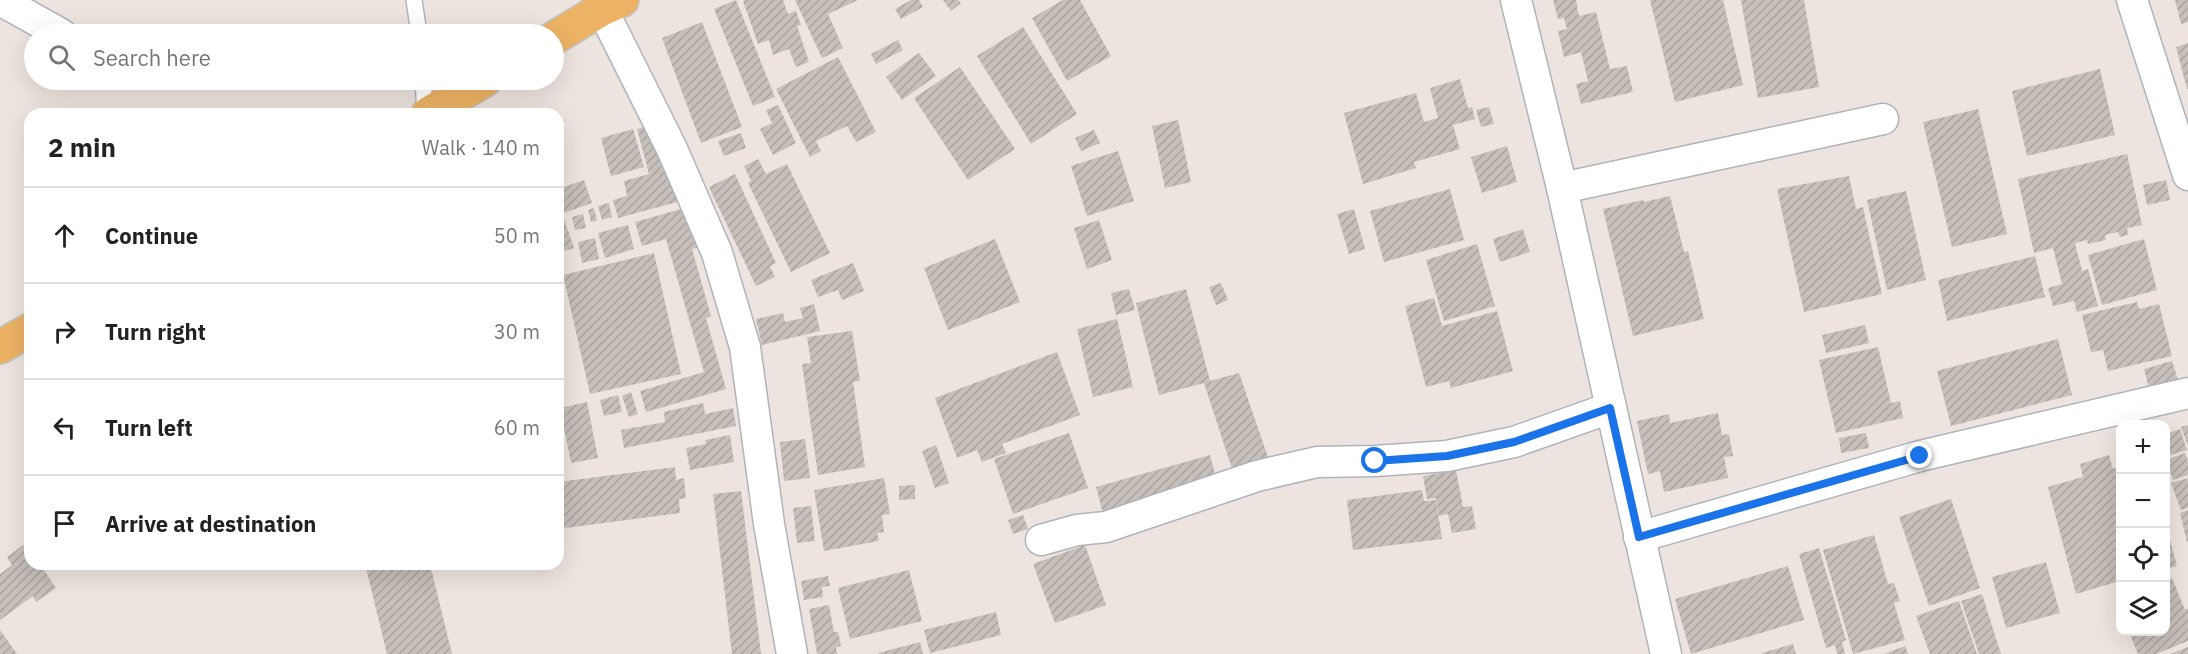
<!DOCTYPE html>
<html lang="en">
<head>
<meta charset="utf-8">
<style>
  :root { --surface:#fff; --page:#f6f6f6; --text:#222; --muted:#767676; --line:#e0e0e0 }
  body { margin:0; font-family:"IBM Plex Sans",sans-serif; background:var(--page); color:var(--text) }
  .controls { position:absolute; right:18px; bottom:18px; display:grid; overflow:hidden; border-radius:12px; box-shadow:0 6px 24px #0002 }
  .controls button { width:54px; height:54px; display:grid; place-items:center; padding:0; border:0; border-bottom:2px solid var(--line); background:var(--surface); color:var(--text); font:30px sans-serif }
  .stop { position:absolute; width:18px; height:18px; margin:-14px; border:4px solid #1a73e8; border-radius:50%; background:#fff }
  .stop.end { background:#1a73e8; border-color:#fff; box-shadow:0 2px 6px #0008 }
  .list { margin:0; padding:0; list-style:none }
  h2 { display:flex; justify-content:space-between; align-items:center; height:78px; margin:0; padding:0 24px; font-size:26px }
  h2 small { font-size:20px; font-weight:400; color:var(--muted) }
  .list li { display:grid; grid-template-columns:39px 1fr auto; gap:18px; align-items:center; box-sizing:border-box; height:96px; padding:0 24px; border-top:2px solid var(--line) }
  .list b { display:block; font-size:22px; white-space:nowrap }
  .list em { font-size:20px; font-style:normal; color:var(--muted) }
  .icon { flex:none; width:33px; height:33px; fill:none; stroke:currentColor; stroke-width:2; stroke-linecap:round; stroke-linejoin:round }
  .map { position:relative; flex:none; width:2188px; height:654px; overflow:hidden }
  .search { position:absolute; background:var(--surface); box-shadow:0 6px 24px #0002; left:24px; top:24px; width:540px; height:66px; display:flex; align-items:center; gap:15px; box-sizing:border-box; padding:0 21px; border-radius:33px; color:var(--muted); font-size:22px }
  .panel { position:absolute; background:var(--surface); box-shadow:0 6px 24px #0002; left:24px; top:108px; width:540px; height:462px; border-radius:18px }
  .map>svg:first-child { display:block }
  .building { fill:url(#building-hatch) }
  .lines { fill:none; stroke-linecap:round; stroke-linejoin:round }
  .service-casing { stroke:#afb4bc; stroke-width:18 }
  .minor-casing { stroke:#afb4bc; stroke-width:33 }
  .primary-casing { stroke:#c4c4c4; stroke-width:36 }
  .service { stroke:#fff; stroke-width:15 }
  .minor { stroke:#fff; stroke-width:30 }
  .primary { stroke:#edb364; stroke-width:33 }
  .route { stroke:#1a73e8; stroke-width:8 }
</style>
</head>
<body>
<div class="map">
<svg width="2188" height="654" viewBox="0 0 2188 654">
  <defs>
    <pattern id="building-hatch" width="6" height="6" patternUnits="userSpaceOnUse" patternTransform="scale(1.5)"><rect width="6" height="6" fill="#c6bfba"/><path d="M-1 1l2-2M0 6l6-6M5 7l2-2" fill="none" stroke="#aaa4a0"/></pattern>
  </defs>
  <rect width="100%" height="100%" fill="#ede4df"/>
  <g class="building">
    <polygon points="736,0 775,97 753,106 714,9"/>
    <polygon points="746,0 783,0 788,14 796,11 801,25 797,26 809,62 796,67 789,49 773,55 769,40 758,44 743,1"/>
    <polygon points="795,0 858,0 828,14 843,48 822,58"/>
    <polygon points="911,0 919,0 923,7 901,19 895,9"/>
    <polygon points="943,0 958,0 961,3 951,11"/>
    <polygon points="1063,0 1080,0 1111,56 1067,81 1032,18"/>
    <polygon points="1553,0 1576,0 1579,16 1596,12 1610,69 1627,66 1633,92 1581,104 1576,84 1588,81 1581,52 1564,57 1558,31 1567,29 1564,18 1558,19"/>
    <polygon points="1650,0 1723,0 1743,85 1675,102"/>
    <polygon points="1741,0 1804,0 1819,87 1758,98"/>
    <polygon points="2175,0 2188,0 2188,22 2181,24"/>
    <polygon points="702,22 742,127 701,143 662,38"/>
    <polygon points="1023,27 1077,114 1031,144 977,56"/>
    <polygon points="898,40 903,50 876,64 871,54"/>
    <polygon points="2188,43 2188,89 2187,89 2176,47"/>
    <polygon points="919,53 936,76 902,100 886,77"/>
    <polygon points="838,57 876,132 856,142 847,126 816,141 821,151 810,157 776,89"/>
    <polygon points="960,67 1015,149 968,180 914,98"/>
    <polygon points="2100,69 2115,135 2027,156 2012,91"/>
    <polygon points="1460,79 1468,108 1472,107 1475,119 1453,125 1460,149 1414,162 1416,168 1363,184 1344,113 1416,93 1424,122 1438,118 1430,88"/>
    <polygon points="778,105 796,143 773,155 760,129 772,123 766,110"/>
    <polygon points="1489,107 1494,124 1481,127 1476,110"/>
    <polygon points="1978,109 2007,234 1952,247 1923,122"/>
    <polygon points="1178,120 1191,182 1165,188 1152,126"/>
    <polygon points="650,125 662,169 668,167 677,202 618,218 613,200 627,196 624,181 649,174 637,129"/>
    <polygon points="633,129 644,167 611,176 601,138"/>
    <polygon points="1094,130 1100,143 1081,151 1075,138"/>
    <polygon points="741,133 746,148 724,156 718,141"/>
    <polygon points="1507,146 1517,182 1482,193 1471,157"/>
    <polygon points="1118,151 1134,201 1087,216 1071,166"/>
    <polygon points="2127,154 2142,225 2127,228 2128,235 2120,237 2118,232 2105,235 2106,240 2088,244 2087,240 2075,243 2082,271 2088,269 2098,306 2077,312 2074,301 2053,306 2048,288 2062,284 2053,248 2034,253 2018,179"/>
    <polygon points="758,159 766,174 787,164 830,253 791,272 748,183 751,181 744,166"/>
    <polygon points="735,174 776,263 770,266 775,277 756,286 709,187"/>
    <polygon points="1849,176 1856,209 1863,207 1882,294 1804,312 1777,189"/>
    <polygon points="584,180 592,203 558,215 558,189"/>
    <polygon points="2166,180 2170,200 2147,205 2143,185"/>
    <polygon points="1450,189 1464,240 1384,262 1370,211"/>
    <polygon points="1906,191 1926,280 1887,290 1867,200"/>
    <polygon points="1670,196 1684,252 1688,251 1704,319 1633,336 1603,209 1643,200 1644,202"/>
    <polygon points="609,203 612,217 602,220 598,206"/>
    <polygon points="594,208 597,221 591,222 588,210"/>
    <polygon points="681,209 683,215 688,214 704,246 692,249 711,316 706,318 726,389 646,412 640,391 704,372 666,239 642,246 635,222"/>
    <polygon points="1354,209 1365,249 1349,254 1337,214"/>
    <polygon points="583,214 586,228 575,230 572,217"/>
    <polygon points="564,219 574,248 558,253 558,221"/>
    <polygon points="1099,220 1112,260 1087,269 1074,228"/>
    <polygon points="628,225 634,249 605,258 598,233"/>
    <polygon points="1523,229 1530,252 1500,262 1493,239"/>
    <polygon points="595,238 599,259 582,263 578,242"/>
    <polygon points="995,239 1020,302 948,330 924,268"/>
    <polygon points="2144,239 2157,290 2102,305 2088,255"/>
    <polygon points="1477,244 1495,306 1444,321 1426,260"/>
    <polygon points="654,253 681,374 590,394 563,275"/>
    <polygon points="2035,256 2045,297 1947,321 1938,280"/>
    <polygon points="853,263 864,291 842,300 838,290 818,297 811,280"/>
    <polygon points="1221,283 1228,300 1216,305 1209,287"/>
    <polygon points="1129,289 1135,310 1116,315 1111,293"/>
    <polygon points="1186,289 1210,381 1239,373 1270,463 1234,475 1204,383 1159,395 1136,303"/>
    <polygon points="1434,298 1442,326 1497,311 1513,371 1451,388 1449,381 1426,387 1405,306"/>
    <polygon points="2137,302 2139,309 2159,304 2172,356 2108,371 2103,350 2091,352 2082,315"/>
    <polygon points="814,304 820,331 762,345 756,319 783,313 785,322 803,318 800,308"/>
    <polygon points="1117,319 1133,387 1093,397 1077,329"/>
    <polygon points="1865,325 1869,343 1826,353 1822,335"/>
    <polygon points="852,331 860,381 853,382 865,467 818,475 802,364 811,363 807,337"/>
    <polygon points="2058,339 2072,395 1951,426 1937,371"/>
    <polygon points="1878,347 1891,403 1900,401 1903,418 1836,433 1819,360"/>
    <polygon points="1057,352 1080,415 1002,444 1006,453 982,462 977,450 957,458 935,398"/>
    <polygon points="2172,361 2178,380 2149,389 2144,369"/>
    <polygon points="631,392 638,414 629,417 622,396"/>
    <polygon points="618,395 622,412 604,416 600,400"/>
    <polygon points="587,402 598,458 571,463 560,408"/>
    <polygon points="703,403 705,414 733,408 736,426 624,448 621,430 665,422 664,412"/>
    <polygon points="1718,413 1722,435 1729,434 1733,456 1724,457 1728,478 1664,492 1660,471 1648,474 1637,421 1669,414 1670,423"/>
    <polygon points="2188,425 2188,446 2181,427"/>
    <polygon points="2180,429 2187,450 2167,456 2166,434"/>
    <polygon points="1069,433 1088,488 1013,514 994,459"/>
    <polygon points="1866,433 1869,448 1841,453 1839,438"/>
    <polygon points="730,435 734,462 690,470 686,448 706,444 705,440"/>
    <polygon points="805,439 810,478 784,481 780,442"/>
    <polygon points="936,445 949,483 935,488 922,451"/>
    <polygon points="2185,453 2188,461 2188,475 2173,480 2166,460"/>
    <polygon points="1210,455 1218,485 1104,517 1096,487"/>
    <polygon points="2109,455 2113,469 2120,466 2120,581 2076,594 2048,487 2083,477 2080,464"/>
    <polygon points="675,467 676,480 684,478 686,498 679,499 680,513 558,529 558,482"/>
    <polygon points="1456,470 1463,507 1472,506 1476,529 1452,533 1448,514 1439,516 1436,498 1427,499 1423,476"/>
    <polygon points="884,478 890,514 882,515 884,532 877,533 879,541 824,551 814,490"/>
    <polygon points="2188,478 2188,508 2181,510 2171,483"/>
    <polygon points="915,485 915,499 899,500 899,486"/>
    <polygon points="1422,490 1424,501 1436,500 1442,539 1353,550 1347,500"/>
    <polygon points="741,491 761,654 732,654 713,494"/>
    <polygon points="1951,499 1980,588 1929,606 1899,517"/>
    <polygon points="811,506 815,541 797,543 793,508"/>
    <polygon points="2188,510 2188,541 2187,542 2180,513"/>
    <polygon points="1023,515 1028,529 1013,534 1008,520"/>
    <polygon points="2166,525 2177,566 2166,569"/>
    <polygon points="1874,535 1888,584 1894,583 1900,601 1894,603 1905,640 1853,654 1823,550"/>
    <polygon points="26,543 30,550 30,564 40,564 56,588 36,602 33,596 0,620 0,574 12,565 7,557"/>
    <polygon points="1085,545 1106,605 1055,623 1033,564"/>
    <polygon points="1819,548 1846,640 1842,642 1845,654 1837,654 1835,645 1826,648 1799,554"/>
    <polygon points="2046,562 2060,613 2006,628 1992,577"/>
    <polygon points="365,564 430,564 452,654 387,654"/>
    <polygon points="1788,566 1804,620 1691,654 1675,599"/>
    <polygon points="909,570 922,621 850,639 838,588"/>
    <polygon points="828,576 830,586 822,587 823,597 804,600 801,581"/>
    <polygon points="2172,578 2185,610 2188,608 2188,641 2156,654 2138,654 2129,632 2166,632 2166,581"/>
    <polygon points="1982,594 2001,654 1979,654 1961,601"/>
    <polygon points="1959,601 1977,654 1930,654 1916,616"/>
    <polygon points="829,605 834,632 838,632 841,646 836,647 837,654 817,654 809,609"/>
    <polygon points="996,612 1001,635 930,653 924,630"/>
    <polygon points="0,630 17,654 0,654"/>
    <polygon points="920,642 923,654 878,654 878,653"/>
    <polygon points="1793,644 1796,654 1762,654 1762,653"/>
    <polygon points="1905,646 1908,654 1884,654"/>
    <polygon points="2188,647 2188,654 2170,654"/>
  </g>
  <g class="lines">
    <g class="service-casing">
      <g id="service">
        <polyline points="414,0 419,34"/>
        <polyline points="423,80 425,114"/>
      </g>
    </g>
    <g class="minor-casing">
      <g id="minor">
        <polyline points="0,0 61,34"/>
        <polyline points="1516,0 1562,188 1666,654"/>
        <polyline points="2132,0 2188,175"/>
        <polyline points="602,9 672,149 717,253 745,347 769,524 792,654"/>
        <polyline points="1562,188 1883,119"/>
        <polyline points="1639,537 1920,456 2188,393"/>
        <polyline points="1041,540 1077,530 1106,527 1257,476 1317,462 1375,461 1447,456 1514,442 1610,408"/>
      </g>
    </g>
    <g class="primary-casing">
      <g id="primary">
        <polyline points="554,38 602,9 622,0"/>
        <polyline points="428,114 485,80"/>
        <polyline points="0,347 30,330"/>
      </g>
    </g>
    <use href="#service" class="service"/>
    <use href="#minor" class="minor"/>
    <use href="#primary" class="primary"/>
  </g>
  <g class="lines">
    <polyline class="route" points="1375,461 1447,456 1514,442 1610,408 1639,537 1920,456"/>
  </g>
</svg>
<div class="controls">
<button>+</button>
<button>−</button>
<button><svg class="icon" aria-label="locate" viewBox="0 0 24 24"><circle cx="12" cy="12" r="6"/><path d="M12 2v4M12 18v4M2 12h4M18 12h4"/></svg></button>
<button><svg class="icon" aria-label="layers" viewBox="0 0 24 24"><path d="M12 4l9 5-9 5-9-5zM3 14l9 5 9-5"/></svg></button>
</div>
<div class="stop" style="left:1375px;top:461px"></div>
<div class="stop end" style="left:1920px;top:456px"></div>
<div class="search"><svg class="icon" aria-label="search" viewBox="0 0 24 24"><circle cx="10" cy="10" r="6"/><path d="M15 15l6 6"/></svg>Search here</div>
<section class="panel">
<h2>2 min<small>Walk · 140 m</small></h2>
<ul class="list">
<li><svg class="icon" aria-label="ahead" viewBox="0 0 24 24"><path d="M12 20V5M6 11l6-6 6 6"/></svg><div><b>Continue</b></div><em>50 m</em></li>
<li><svg class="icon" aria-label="right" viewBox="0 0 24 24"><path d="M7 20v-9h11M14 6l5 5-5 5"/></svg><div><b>Turn right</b></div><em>30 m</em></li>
<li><svg class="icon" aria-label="left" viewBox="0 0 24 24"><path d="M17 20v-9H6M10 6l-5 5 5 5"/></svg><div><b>Turn left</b></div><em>60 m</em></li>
<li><svg class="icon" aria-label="arrive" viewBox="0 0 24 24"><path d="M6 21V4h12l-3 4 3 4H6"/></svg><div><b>Arrive at destination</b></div></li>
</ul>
</section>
</div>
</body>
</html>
